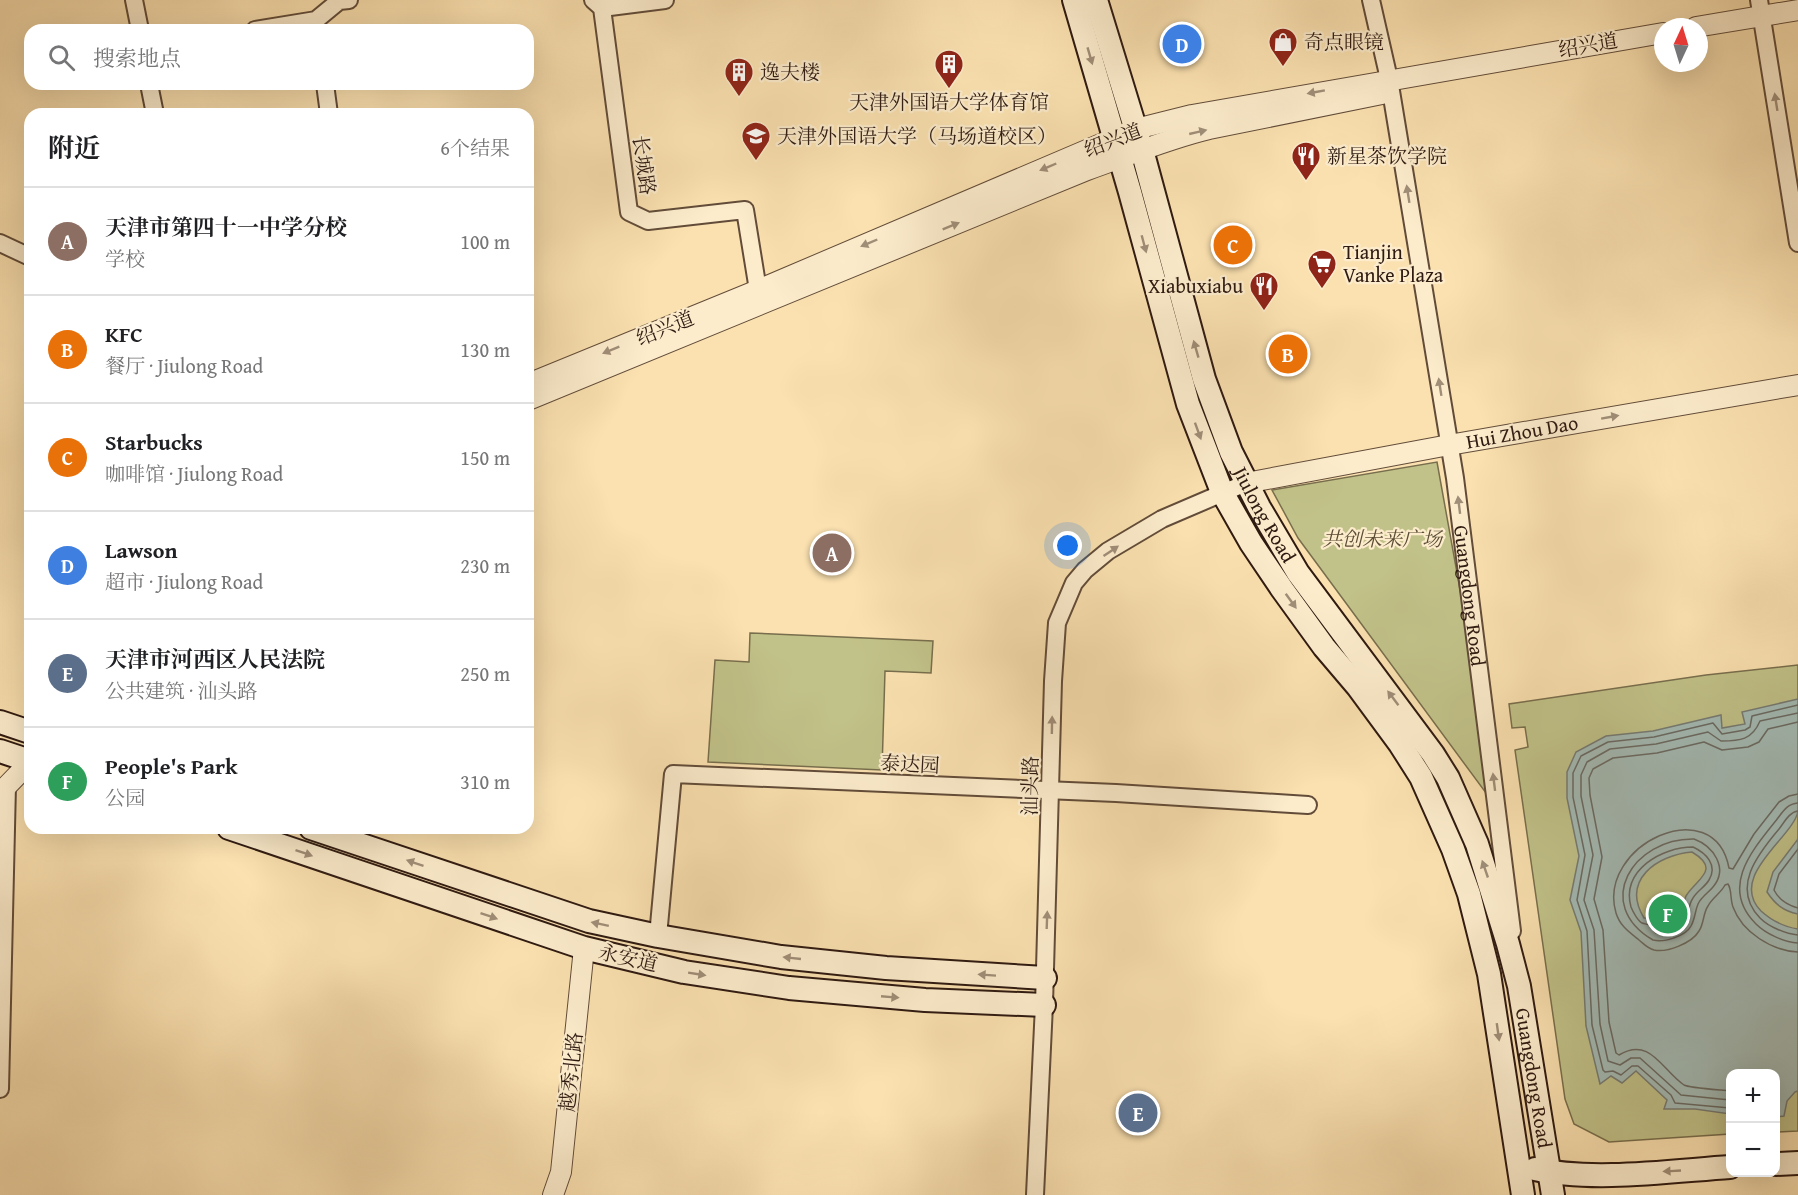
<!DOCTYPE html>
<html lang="zh">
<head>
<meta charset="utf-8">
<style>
  :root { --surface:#fff; --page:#f6f6f6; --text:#202124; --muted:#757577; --line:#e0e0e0; --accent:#7c3aed }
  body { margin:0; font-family:"Gentium Book Plus","Noto Serif SC",serif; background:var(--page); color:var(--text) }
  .controls { position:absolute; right:18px; bottom:18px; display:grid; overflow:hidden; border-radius:12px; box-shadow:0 6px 24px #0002 }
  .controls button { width:54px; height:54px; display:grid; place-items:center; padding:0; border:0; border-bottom:2px solid var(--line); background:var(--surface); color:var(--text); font:30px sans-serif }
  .compass { position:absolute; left:1654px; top:18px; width:54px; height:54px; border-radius:50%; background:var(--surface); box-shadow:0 6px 24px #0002; rotate:4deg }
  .you { position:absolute; left:1068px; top:546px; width:21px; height:21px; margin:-15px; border:4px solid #fff; border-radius:50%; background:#1a73e8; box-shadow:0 0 0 9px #1a73e833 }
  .badge { display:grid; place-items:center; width:39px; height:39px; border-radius:50%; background:var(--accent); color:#fff; font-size:20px; font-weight:700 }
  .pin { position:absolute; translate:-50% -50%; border:3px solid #fff; box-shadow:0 2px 6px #0006 }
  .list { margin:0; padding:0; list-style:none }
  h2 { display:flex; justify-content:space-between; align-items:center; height:78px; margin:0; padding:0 24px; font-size:26px }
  h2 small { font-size:20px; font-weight:400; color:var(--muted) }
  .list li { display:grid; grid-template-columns:39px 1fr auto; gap:18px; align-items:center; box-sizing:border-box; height:108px; padding:0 24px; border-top:2px solid var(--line) }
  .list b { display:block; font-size:22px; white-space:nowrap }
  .list p { margin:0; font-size:20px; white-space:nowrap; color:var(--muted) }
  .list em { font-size:20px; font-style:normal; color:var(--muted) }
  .icon { flex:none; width:33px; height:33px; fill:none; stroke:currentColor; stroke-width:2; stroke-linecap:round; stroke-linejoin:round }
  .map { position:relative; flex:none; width:1798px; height:1195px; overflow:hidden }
  .search { position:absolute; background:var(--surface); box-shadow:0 6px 24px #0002; left:24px; top:24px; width:510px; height:66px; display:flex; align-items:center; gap:15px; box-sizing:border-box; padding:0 21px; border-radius:18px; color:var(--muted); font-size:22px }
  .panel { position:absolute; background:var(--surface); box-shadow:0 6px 24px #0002; left:24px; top:108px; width:510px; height:726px; border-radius:18px }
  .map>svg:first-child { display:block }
  .green { fill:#c1c289; stroke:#786e4d; stroke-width:1.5 }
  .water { fill:#a3bbb6; stroke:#757b74; stroke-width:1.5; fill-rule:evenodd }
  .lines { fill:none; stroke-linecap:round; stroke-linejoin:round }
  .shore { stroke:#696a64; stroke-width:1.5 }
  .minor-casing { stroke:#624c39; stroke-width:20 }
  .tertiary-casing { stroke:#624c39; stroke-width:22 }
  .secondary-casing { stroke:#2f1a11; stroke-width:26 }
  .minor { stroke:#fceccc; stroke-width:16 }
  .tertiary { stroke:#fceccc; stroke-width:20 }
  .secondary { stroke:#fceccc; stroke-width:22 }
  .oneway { fill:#a08e78 }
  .labels { text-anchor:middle; stroke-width:4.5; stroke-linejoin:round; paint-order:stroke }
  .poi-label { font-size:20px; fill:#2f1a11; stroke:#fceccc; text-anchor:start }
  .street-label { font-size:20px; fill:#2f1a11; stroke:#fceccc }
  .park-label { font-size:20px; font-style:italic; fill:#5b4c35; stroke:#fceccc }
</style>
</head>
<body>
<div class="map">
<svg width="1798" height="1195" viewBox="0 0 1798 1195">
  <rect width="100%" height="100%" fill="#fbe1b0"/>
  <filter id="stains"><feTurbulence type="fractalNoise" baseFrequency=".00333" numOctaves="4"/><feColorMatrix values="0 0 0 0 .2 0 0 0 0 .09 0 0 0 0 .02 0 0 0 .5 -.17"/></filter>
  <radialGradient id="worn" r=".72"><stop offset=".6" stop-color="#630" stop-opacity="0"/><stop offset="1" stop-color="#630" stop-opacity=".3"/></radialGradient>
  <g class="green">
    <polygon points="1437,462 1474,667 1486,793 1298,538 1272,490"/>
    <polygon points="750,633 933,641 931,673 885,671 882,770 708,762 715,660 749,662"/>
    <polygon points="1798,665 1798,1131 1776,1132 1776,1074 1730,1074 1730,1134 1609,1142 1574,1124 1565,1099 1515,750 1528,747 1525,727 1512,728 1509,704 1706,675"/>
  </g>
  <g class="water">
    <path d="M1798,699C1798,725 1798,752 1798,778C1798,789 1798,800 1798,811C1794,837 1727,876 1761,911C1771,920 1784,927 1798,929V1091L1795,1092L1787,1101L1784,1116L1776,1117V1074H1730V1114L1695,1109H1664L1667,1100L1636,1071L1622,1083L1611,1076L1600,1084L1586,1026L1581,932L1570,900L1579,856L1567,798V772L1576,752L1606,736L1653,731L1721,715L1722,728L1745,724L1742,712ZM1692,852C1722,870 1696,879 1686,896C1684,900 1684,906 1683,910L1679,915L1680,920L1658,928L1654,918H1644C1621,880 1657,855 1692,852Z"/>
    <path d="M1798,839V914C1783,911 1775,904 1767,892L1773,872Z"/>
  </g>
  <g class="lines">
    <g class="shore">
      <path d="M1798,794L1789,796L1779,802L1754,834L1733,869L1729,868C1714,790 1596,845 1616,913C1620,926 1629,932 1639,940C1644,944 1647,948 1654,950C1667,953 1692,943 1699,931C1704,924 1703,913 1708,906C1712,898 1721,893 1725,885L1728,884C1732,890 1730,899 1733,907C1742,932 1772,951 1798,952"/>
      <path d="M1798,803C1785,804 1782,814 1774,823C1749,854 1721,889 1756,924C1766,934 1784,942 1798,943"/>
      <path d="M1798,811C1789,812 1784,823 1779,829C1757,855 1731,888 1760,918C1769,927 1786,934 1798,935"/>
      <path d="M1694,839C1713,846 1729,868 1713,887C1709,892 1701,897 1698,904C1695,911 1695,919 1691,926C1686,936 1664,943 1653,940C1592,904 1633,838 1694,839Z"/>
      <path d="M1693,847C1706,853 1718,865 1709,880C1705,887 1697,891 1693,898C1688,905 1688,916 1684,924L1661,933H1656C1654,931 1653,928 1651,926C1649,924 1644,924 1642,923C1638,921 1633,912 1631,907C1621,870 1662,847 1693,847Z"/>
      <path d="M1798,849L1779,874L1774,890C1779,900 1787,905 1798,908"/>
      <path d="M1730,1091C1722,1090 1689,1088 1684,1085C1662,1070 1650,1036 1619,1055L1616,1053L1609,1022L1603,930L1594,899L1602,857L1590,795L1589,778L1593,769L1613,758L1657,753L1704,742L1722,750L1748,747L1759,742L1768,729L1798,722"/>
      <path d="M1730,1100L1681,1095L1640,1058H1631L1620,1065L1608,1061L1600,1024L1594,930L1584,900L1593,855L1581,796V775L1587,762L1610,749L1656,744L1708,732L1721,741C1740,741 1752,740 1760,721L1798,713"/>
      <polyline points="1730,1108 1675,1103 1671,1095 1638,1066 1632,1066 1621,1075 1613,1071 1605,1072 1603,1070 1592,1025 1587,931 1577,900 1585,855 1573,797 1573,773 1581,756 1608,742 1654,737 1713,723 1722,734 1745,730 1750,727 1752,716 1798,705"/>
    </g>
    <g class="minor-casing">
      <g id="minor">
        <polyline points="134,0 140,30"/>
        <polyline points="593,0 602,8 629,212 648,221 745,210 758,290"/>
        <path id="s1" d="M1371,0L1389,79L1455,478L1512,931"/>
        <polyline points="1759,0 1798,243"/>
        <polyline points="602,8 665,0"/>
        <polyline points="255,30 316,20 339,1 349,0"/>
        <polyline points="149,84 155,114"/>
        <polyline points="325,84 329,114"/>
        <polyline points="0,243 30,257"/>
        <polyline points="658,936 673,774 1116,793 1308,805"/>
        <polyline points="0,1089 7,785"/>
        <polyline points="1035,1195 1044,1005 1053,681 1057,623 1074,583 1085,570 1108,551 1162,519 1246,483"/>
      </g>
    </g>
    <g class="tertiary-casing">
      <g id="tertiary">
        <polyline points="1696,27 1798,10"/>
        <polyline points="528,384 758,290 1136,129 1192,115 1663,33"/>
        <path d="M528,400L1087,170C1127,156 1167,139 1209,129L1382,94"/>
        <polyline points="1246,483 1449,445 1798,385"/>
        <polyline points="0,793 30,762"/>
        <polyline points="553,1195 561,1172 584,948"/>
      </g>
    </g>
    <g class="secondary-casing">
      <g id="secondary">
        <polyline points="1074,0 1130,192 1188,404 1222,492 1251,543 1282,589 1324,647 1358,687 1400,744 1421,777 1453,849 1469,894 1489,974 1523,1195"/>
        <path id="s2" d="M1096,0L1142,150L1204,379L1231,452L1259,507L1298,573L1433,754L1448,778L1477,844L1508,944L1519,986L1553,1195"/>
        <polyline points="0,722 30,732"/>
        <polyline points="0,751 30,761"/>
        <polyline points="229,828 584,948 684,972 789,988 925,1000 1044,1005"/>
        <polyline points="311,828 589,921 658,936 781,957 886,968 1045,978"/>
        <polyline points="1776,1164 1798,1163"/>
        <path d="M1535,1169C1592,1182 1671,1171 1730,1167"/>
      </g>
    </g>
    <use href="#minor" class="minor"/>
    <use href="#tertiary" class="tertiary"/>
    <use href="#secondary" class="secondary"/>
  </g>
  <defs><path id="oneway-solid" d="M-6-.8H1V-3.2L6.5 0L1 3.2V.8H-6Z" transform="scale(1.5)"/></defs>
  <g class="oneway">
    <use href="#oneway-solid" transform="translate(1090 56) rotate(74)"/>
    <use href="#oneway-solid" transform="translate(1316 92) rotate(170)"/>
    <use href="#oneway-solid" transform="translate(1776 102) rotate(-99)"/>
    <use href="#oneway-solid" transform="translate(1198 132) rotate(-13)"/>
    <use href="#oneway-solid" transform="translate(1048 167) rotate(157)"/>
    <use href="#oneway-solid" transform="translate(1408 194) rotate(-99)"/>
    <use href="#oneway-solid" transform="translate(951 226) rotate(-22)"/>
    <use href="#oneway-solid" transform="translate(869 243) rotate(157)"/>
    <use href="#oneway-solid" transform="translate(1144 244) rotate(75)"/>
    <use href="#oneway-solid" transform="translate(1196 349) rotate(-106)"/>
    <use href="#oneway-solid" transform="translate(611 350) rotate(158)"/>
    <use href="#oneway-solid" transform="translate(1440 387) rotate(-99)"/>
    <use href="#oneway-solid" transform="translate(1610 417) rotate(-10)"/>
    <use href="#oneway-solid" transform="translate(1198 431) rotate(70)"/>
    <use href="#oneway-solid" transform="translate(1459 505) rotate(-97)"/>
    <use href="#oneway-solid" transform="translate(1111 551) rotate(-34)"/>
    <use href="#oneway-solid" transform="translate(1291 601) rotate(54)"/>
    <use href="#oneway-solid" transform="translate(1393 698) rotate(-127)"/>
    <use href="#oneway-solid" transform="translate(1052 725) rotate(-89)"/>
    <use href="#oneway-solid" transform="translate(1494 782) rotate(-97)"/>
    <use href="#oneway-solid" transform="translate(304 853) rotate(19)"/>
    <use href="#oneway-solid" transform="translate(415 863) rotate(-161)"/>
    <use href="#oneway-solid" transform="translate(1485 869) rotate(-109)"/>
    <use href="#oneway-solid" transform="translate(489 916) rotate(19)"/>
    <use href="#oneway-solid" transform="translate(1047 920) rotate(-88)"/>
    <use href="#oneway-solid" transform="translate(600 924) rotate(-168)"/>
    <use href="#oneway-solid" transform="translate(792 958) rotate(-174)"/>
    <use href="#oneway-solid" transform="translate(697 974) rotate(9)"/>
    <use href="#oneway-solid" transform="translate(987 975) rotate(-176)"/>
    <use href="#oneway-solid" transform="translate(890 997) rotate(5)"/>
    <use href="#oneway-solid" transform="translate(1498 1032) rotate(82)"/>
    <use href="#oneway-solid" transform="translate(1672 1171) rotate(177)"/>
  </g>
  <defs>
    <g id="shop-pin" transform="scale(1.5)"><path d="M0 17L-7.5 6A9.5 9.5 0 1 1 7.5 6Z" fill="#8f2418" stroke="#fceccc"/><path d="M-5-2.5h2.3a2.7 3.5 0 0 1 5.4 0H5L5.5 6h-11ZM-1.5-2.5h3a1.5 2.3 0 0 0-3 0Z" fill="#fff"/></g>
    <g id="building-pin" transform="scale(1.5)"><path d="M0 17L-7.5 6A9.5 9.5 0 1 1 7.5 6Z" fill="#8f2418" stroke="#fceccc"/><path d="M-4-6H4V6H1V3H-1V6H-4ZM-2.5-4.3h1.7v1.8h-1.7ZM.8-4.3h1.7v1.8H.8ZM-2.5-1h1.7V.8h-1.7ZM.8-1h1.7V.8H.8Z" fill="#fff"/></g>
    <g id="university-pin" transform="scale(1.5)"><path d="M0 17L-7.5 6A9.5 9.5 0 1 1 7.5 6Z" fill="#8f2418" stroke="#fceccc"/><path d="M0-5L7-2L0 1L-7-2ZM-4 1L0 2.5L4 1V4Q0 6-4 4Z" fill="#fff"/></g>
    <g id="restaurant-pin" transform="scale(1.5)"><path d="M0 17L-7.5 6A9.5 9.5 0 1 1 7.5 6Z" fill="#8f2418" stroke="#fceccc"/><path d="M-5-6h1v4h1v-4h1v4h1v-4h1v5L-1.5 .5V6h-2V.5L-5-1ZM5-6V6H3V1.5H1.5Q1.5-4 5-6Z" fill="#fff"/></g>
    <g id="supermarket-pin" transform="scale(1.5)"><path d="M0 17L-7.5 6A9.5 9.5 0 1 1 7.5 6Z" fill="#8f2418" stroke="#fceccc"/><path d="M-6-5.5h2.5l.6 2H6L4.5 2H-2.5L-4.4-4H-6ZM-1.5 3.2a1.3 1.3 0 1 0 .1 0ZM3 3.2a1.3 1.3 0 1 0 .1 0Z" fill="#fff"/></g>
  </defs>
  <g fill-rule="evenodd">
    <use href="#shop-pin" x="1283" y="42"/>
    <use href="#building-pin" x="949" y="64"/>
    <use href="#building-pin" x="739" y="72"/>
    <use href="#university-pin" x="756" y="136"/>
    <use href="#restaurant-pin" x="1306" y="156"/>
    <use href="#supermarket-pin" x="1322" y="264"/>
    <use href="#restaurant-pin" x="1264" y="286"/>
  </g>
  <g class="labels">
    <g class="poi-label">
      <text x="1304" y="49">奇点眼镜</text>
      <text x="760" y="79">逸夫楼</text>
      <text x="949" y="109" text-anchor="middle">天津外国语大学体育馆</text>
      <text x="777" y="143">天津外国语大学（马场道校区）</text>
      <text x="1327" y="163">新星茶饮学院</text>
      <text x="1343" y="259">Tianjin<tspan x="1343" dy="23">Vanke Plaza</tspan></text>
      <text x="1243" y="293" text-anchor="end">Xiabuxiabu</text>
    </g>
    <g class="street-label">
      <text transform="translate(1588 45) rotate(-10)" y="7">绍兴道</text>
      <text transform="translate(1113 140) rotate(-21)" y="7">绍兴道</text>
      <text transform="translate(644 165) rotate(82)" y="7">长城路</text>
      <text transform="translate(665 328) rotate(-22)" y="7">绍兴道</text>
      <text transform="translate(1522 432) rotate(-10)" y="7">Hui Zhou Dao</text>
      <text dy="7" stroke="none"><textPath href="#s2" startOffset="543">Jiulong Road</textPath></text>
      <text dy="7" stroke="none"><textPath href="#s1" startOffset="604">Guangdong Road</textPath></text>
      <text transform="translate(910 764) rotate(3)" y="7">泰达园</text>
      <text transform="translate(1030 786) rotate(-89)" y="7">汕头路</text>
      <text transform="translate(628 958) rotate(13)" y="7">永安道</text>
      <text transform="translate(571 1072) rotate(-84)" y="7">越秀北路</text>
      <text dy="7" stroke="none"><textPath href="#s2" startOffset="1178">Guangdong Road</textPath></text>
    </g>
    <g class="park-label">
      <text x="1382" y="546">共创未来广场</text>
    </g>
  </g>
  <rect width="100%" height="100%" filter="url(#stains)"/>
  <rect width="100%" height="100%" fill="url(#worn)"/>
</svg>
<div class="controls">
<button>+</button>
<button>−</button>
</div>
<svg class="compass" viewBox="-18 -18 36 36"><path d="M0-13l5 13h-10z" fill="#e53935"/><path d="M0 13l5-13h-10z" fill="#757577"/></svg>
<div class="you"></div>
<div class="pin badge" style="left:832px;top:553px;background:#8d6e63">A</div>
<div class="pin badge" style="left:1288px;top:354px;background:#e8710a">B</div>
<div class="pin badge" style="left:1233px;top:245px;background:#e8710a">C</div>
<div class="pin badge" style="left:1182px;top:44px;background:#3f7fe0">D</div>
<div class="pin badge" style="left:1138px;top:1113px;background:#5c6f8a">E</div>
<div class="pin badge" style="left:1668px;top:914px;background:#2e9e5b">F</div>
<div class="search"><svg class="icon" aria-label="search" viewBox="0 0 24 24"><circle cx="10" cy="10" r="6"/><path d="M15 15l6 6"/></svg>搜索地点</div>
<section class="panel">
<h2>附近<small>6个结果</small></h2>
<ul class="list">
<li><span class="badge" style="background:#8d6e63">A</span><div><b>天津市第四十一中学分校</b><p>学校</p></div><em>100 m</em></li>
<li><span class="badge" style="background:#e8710a">B</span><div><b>KFC</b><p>餐厅 · Jiulong Road</p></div><em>130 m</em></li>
<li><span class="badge" style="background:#e8710a">C</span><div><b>Starbucks</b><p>咖啡馆 · Jiulong Road</p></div><em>150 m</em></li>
<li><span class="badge" style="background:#3f7fe0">D</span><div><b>Lawson</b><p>超市 · Jiulong Road</p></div><em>230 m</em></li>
<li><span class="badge" style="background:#5c6f8a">E</span><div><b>天津市河西区人民法院</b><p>公共建筑 · 汕头路</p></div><em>250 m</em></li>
<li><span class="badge" style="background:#2e9e5b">F</span><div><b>People's Park</b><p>公园</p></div><em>310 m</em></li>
</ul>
</section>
</div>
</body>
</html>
